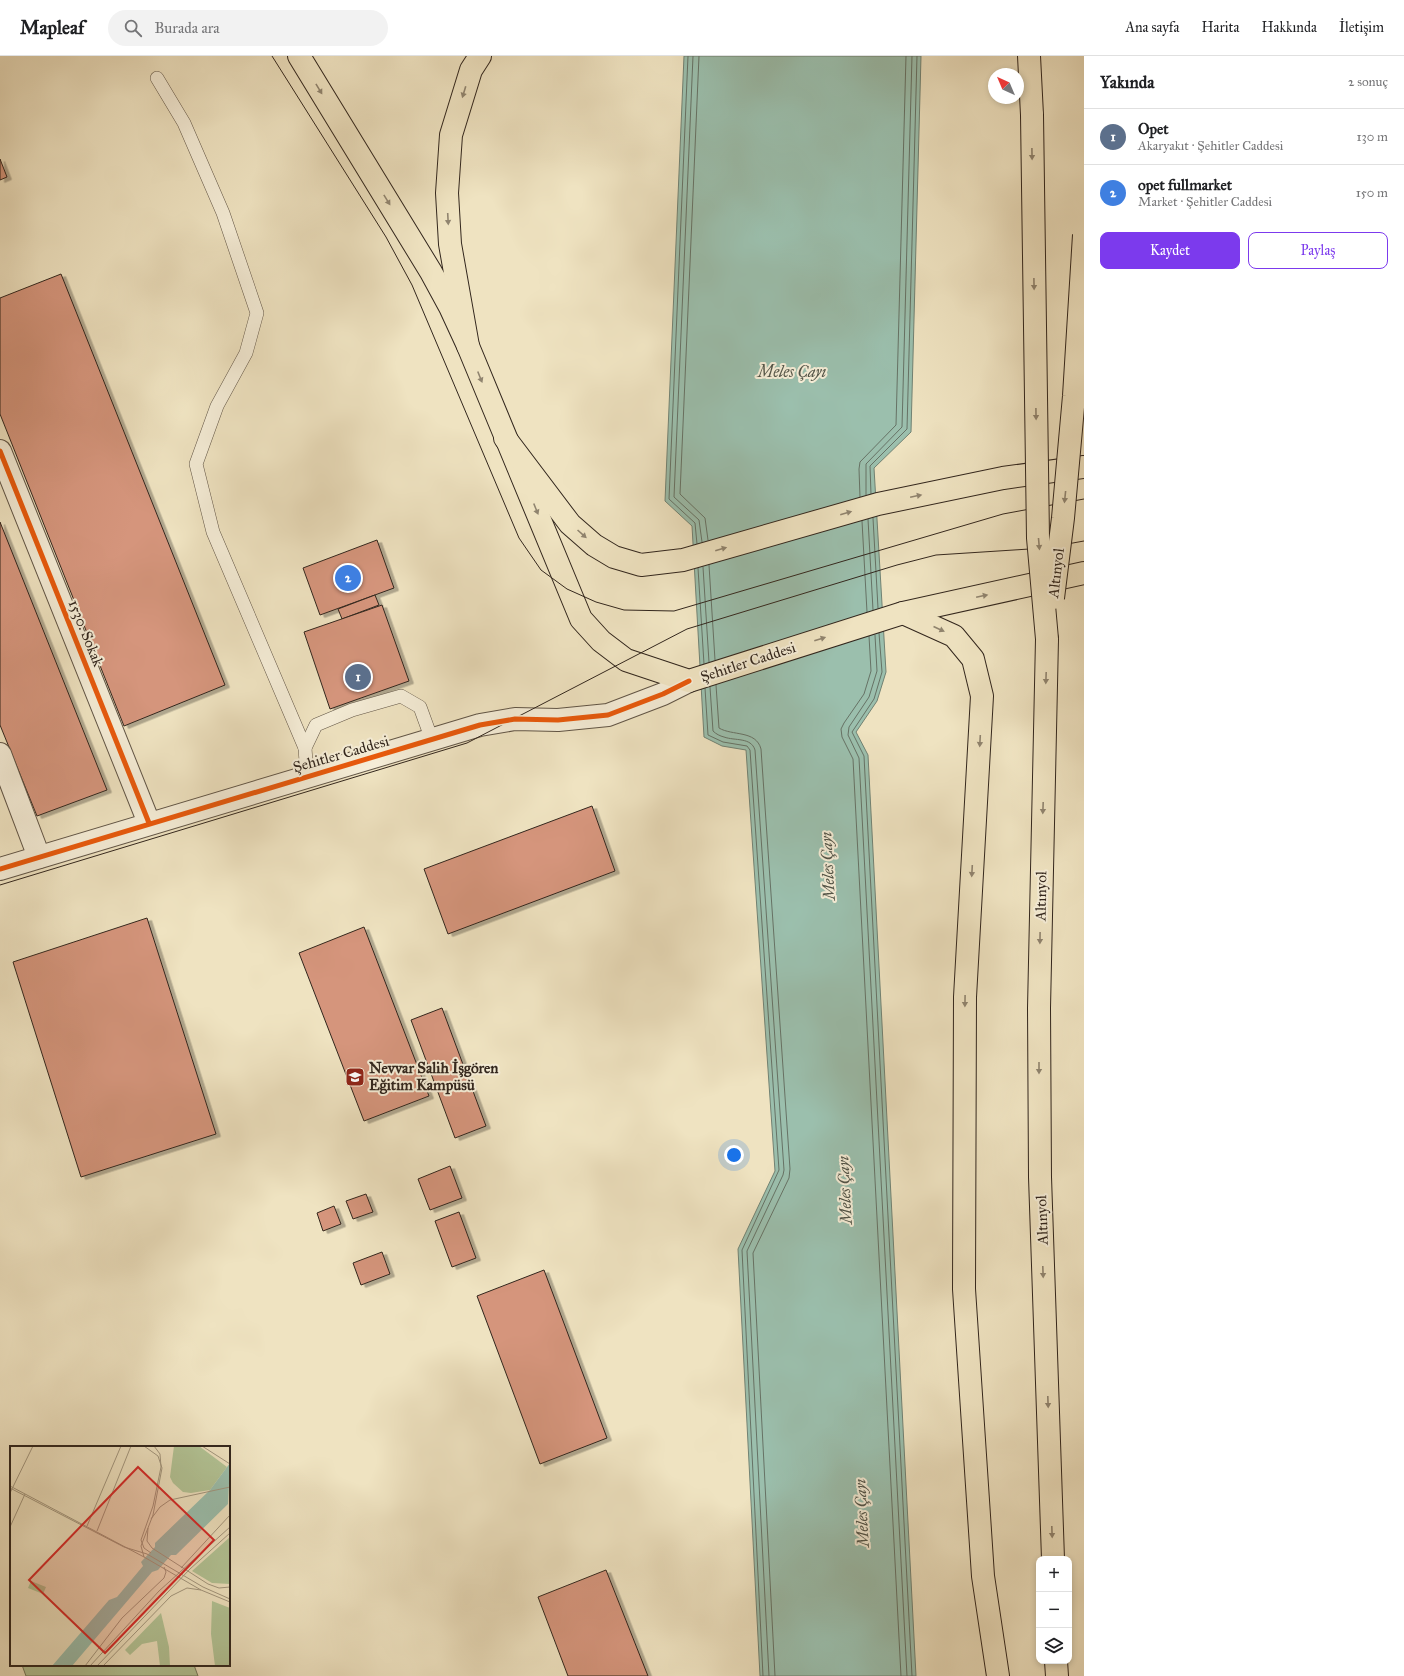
<!DOCTYPE html>
<html lang="tr">
<head>
<meta charset="utf-8">
<style>
  :root { --surface:#fff; --page:#f2f2f2; --text:#202124; --muted:#757577; --line:#e0e0e0; --accent:#7c3aed }
  body { margin:0; font-family:"IM FELL Great Primer",serif; background:var(--page); color:var(--text) }
  .controls { position:absolute; right:12px; bottom:12px; display:grid; overflow:hidden; border-radius:8px; box-shadow:0 2px 6px #0003 }
  .controls button { width:36px; height:36px; display:grid; place-items:center; padding:0; border:0; border-bottom:1px solid var(--line); background:var(--surface); color:var(--text); font:20px sans-serif }
  .compass { position:absolute; left:988px; top:12px; width:36px; height:36px; border-radius:50%; background:var(--surface); box-shadow:0 2px 6px #0003; rotate:316deg }
  .you { position:absolute; left:734px; top:1099px; width:14px; height:14px; margin:-10px; border:3px solid #fff; border-radius:50%; background:#1a73e8; box-shadow:0 0 0 6px #1a73e833 }
  .badge { display:grid; place-items:center; width:26px; height:26px; border-radius:50%; background:var(--accent); color:#fff; font-size:13px; font-weight:700 }
  .pin { position:absolute; translate:-50% -50%; border:2px solid #fff; box-shadow:0 1px 4px #0006 }
  .list { margin:0; padding:0; list-style:none }
  h2 { display:flex; justify-content:space-between; align-items:center; height:52px; margin:0; padding:0 16px; font-size:17px }
  h2 small { font-size:13px; font-weight:400; color:var(--muted) }
  .list li { display:grid; grid-template-columns:26px 1fr auto; gap:12px; align-items:center; box-sizing:border-box; height:56px; padding:0 16px; border-top:1px solid var(--line) }
  .list b { display:block; font-size:15px; white-space:nowrap }
  .list p { margin:0; font-size:13px; white-space:nowrap; color:var(--muted) }
  .list em { font-size:13px; font-style:normal; color:var(--muted) }
  .actions { display:flex; gap:8px; padding:12px 16px }
  .actions a { flex:1; padding:9px 0; border:1px solid var(--accent); border-radius:8px; text-align:center; font-size:14px; color:var(--accent) }
  .actions .main { background:var(--accent); color:#fff }
  .icon { flex:none; width:22px; height:22px; fill:none; stroke:currentColor; stroke-width:2; stroke-linecap:round; stroke-linejoin:round }
  .map { position:relative; flex:none; width:1084px; height:1620px; overflow:hidden }
  header { display:flex; align-items:center; gap:24px; box-sizing:border-box; height:56px; padding:0 20px; background:var(--surface); border-bottom:1px solid var(--line) }
  header strong { font-size:19px }
  nav { display:flex; gap:22px; margin-inline-start:auto; font-size:14px }
  .search { width:280px; height:36px; background:var(--page); display:flex; align-items:center; gap:10px; box-sizing:border-box; padding:0 14px; border-radius:22px; color:var(--muted); font-size:15px }
  main { display:flex }
  aside { flex:1; background:var(--surface) }
  .map>svg:first-child { display:block }
  .green { fill:#b3c597; stroke:#72765a }
  .water { fill:#9bbfad; stroke:#718273 }
  .lines { fill:none; stroke-linecap:round; stroke-linejoin:round }
  .shore { stroke:#667265; stroke-width:1 }
  .building { fill:#d5957c; stroke:#32261d; filter:url(#shadow) }
  .service-casing { stroke:#615546; stroke-width:14 }
  .minor-casing { stroke:#615546; stroke-width:24 }
  .tertiary-casing { stroke:#615546; stroke-width:24 }
  .primary-casing { stroke:#32261d; stroke-width:24 }
  .trunk-casing { stroke:#32261d; stroke-width:24 }
  .service { stroke:#f5edd7; stroke-width:13 }
  .minor { stroke:#f5edd7; stroke-width:22 }
  .tertiary { stroke:#f5edd7; stroke-width:22 }
  .primary { stroke:#efe3c1; stroke-width:22 }
  .trunk { stroke:#efe3c1; stroke-width:22 }
  .tram { stroke:#32261d; stroke-width:1 }
  .trunk-bridge-casing { stroke:#32261d; stroke-width:24; stroke-linecap:butt }
  .trunk-bridge { stroke:#efe3c1; stroke-width:22 }
  .cycleway-casing { stroke:#f5edd7; stroke-width:8 }
  .cycleway { stroke:#e8590c; stroke-width:5 }
  .oneway { fill:#90846f }
  .labels { text-anchor:middle; stroke-width:4; stroke-linejoin:round; paint-order:stroke }
  .street-label { font-size:15px; fill:#32261d; stroke:#f5edd7 }
  .poi-label { font-size:15px; font-weight:bold; fill:#32261d; stroke:#f5edd7; text-anchor:start }
  .water-label { font-size:16px; font-style:italic; fill:#525448; stroke:#f5edd7 }
  .inset-road { fill:none; stroke:#a3977f; stroke-width:1 }
  .view { fill:#d62828; fill-opacity:0.15; stroke:#d62828; stroke-width:2 }
  .inset-edge { fill:none; stroke:#32261d; stroke-width:2 }
</style>
</head>
<body>
<header>
<strong>Mapleaf</strong>
<div class="search"><svg class="icon" aria-label="search" viewBox="0 0 24 24"><circle cx="10" cy="10" r="6"/><path d="M15 15l6 6"/></svg>Burada ara</div>
<nav><a>Ana sayfa</a><a>Harita</a><a>Hakkında</a><a>İletişim</a></nav>
</header>
<main>
<div class="map">
<svg width="1084" height="1620" viewBox="0 0 1084 1620">
  <defs>
    <filter id="shadow"><feDropShadow dx="4.5" dy="2.5" stdDeviation="0" flood-color="#0004"/></filter>
  </defs>
  <rect width="100%" height="100%" fill="#efe3c1"/>
  <filter id="stains"><feTurbulence type="fractalNoise" baseFrequency=".005" numOctaves="4"/><feColorMatrix values="0 0 0 0 .2 0 0 0 0 .09 0 0 0 0 .02 0 0 0 .5 -.17"/></filter>
  <radialGradient id="worn" r=".72"><stop offset=".6" stop-color="#630" stop-opacity="0"/><stop offset="1" stop-color="#630" stop-opacity=".3"/></radialGradient>
  <polygon class="green" points="22,1609 194,1609 198,1620 26,1620"/>
  <polygon class="water" points="684,0 921,0 911,376 874,412 886,616 877,645 856,676 868,699 916,1620 760,1620 738,1193 775,1115 746,694 722,690 704,681 692,470 665,445"/>
  <g class="lines">
    <g class="shore">
      <polyline points="688,0 669,443 695,467 697,488"/>
      <polyline points="693,0 674,441 699,464 702,486"/>
      <polyline points="699,0 680,438 705,462 708,484"/>
      <polyline points="871,438 870,410 907,373 917,0"/>
      <polyline points="866,439 866,408 902,371 912,0"/>
      <polyline points="860,441 859,413 860,406 896,369 906,0"/>
      <polyline points="873,462 878,552"/>
      <polyline points="868,463 873,554"/>
      <polyline points="862,465 867,556"/>
      <polyline points="709,509 715,604"/>
      <polyline points="703,511 709,606"/>
      <polyline points="698,512 704,608"/>
      <polyline points="879,577 882,616 874,643 852,676 864,700 912,1620"/>
      <polyline points="875,579 877,615 869,641 849,671 848,679 859,702 907,1620"/>
      <polyline points="869,580 871,615 864,638 844,667 841,673 842,681 853,703 901,1620"/>
      <path d="M716,629L719,672C732,680 756,674 761,693L790,1113L789,1122L753,1197L775,1620"/>
      <path d="M710,631L713,675C716,678 720,680 724,681C735,685 751,681 755,694L784,1114L783,1119L747,1195L769,1620"/>
      <polyline points="705,632 708,679 723,686 747,690 750,694 779,1114 742,1194 763,1620"/>
    </g>
  </g>
  <g class="building">
    <polygon points="0,103 7,121 0,124"/>
    <polygon points="61,218 225,629 124,670 0,358 0,242"/>
    <polygon points="0,466 107,734 37,760 0,669"/>
    <polygon points="377,484 394,532 320,559 303,512"/>
    <polygon points="375,539 379,549 342,563 338,553"/>
    <polygon points="382,549 409,625 330,653 304,576"/>
    <polygon points="592,750 615,815 448,878 424,813"/>
    <polygon points="147,862 216,1078 81,1121 13,906"/>
    <polygon points="364,871 429,1040 364,1065 299,897"/>
    <polygon points="442,952 486,1070 455,1082 411,964"/>
    <polygon points="450,1110 462,1142 430,1154 418,1123"/>
    <polygon points="366,1138 373,1156 353,1163 346,1145"/>
    <polygon points="334,1150 341,1168 323,1175 317,1157"/>
    <polygon points="459,1156 476,1202 452,1211 435,1165"/>
    <polygon points="382,1196 390,1218 361,1229 353,1207"/>
    <polygon points="544,1214 607,1382 540,1408 477,1240"/>
    <polygon points="606,1514 648,1620 568,1620 538,1541"/>
  </g>
  <g class="lines">
    <g class="service-casing">
      <g id="service">
        <polyline points="157,22 184,67 223,157 257,257 246,297 217,350 196,408 213,476 305,692"/>
        <polyline points="307,720 305,692 316,669 352,654 401,640 420,651 432,684"/>
      </g>
    </g>
    <g class="minor-casing">
      <g id="minor">
        <polyline points="0,395 149,767"/>
        <polyline points="0,698 39,801"/>
      </g>
    </g>
    <g class="tertiary-casing">
      <polyline id="tertiary" points="0,813 480,669 515,663 558,664 608,659 663,638 689,625"/>
    </g>
    <g class="primary-casing">
      <polyline id="primary" points="299,0 431,216 450,251 468,290 581,563 601,585 626,604 689,625 903,557 1084,517"/>
    </g>
    <g class="trunk-casing">
      <g id="trunk">
        <polyline points="1029,0 1032,59"/>
        <polyline points="468,290 450,188 447,137 451,79 471,14 480,0"/>
        <polyline points="505,382 570,468 594,489 614,501 641,509 683,504 878,448 1003,422 1084,411"/>
        <polyline points="903,557 954,580 973,603 982,640 965,941 964,1233 983,1520 998,1620"/>
        <polyline points="1047,583 1039,952 1040,1121 1053,1503"/>
        <polyline points="1056,1605 1057,1620"/>
      </g>
    </g>
    <use href="#service" class="service"/>
    <use href="#minor" class="minor"/>
    <use href="#tertiary" class="tertiary"/>
    <use href="#primary" class="primary"/>
    <use href="#trunk" class="trunk"/>
    <g class="tram">
      <polyline points="272,0 386,181 412,229 519,482 541,514 567,533 596,546 624,554 674,555 1003,458 1084,443"/>
      <polyline points="0,829 467,687 687,573 897,509 936,499 1045,492 1084,485"/>
    </g>
    <g class="trunk-bridge-casing">
      <g id="trunk-bridge">
        <polyline points="1032,59 1038,482 1047,583"/>
        <polyline points="1053,542 1063,462 1074,340 1084,179"/>
      </g>
    </g>
    <use href="#trunk-bridge" class="trunk-bridge"/>
    <g class="cycleway-casing">
      <g id="cycleway">
        <polyline points="0,395 149,767"/>
        <polyline points="0,813 480,669 515,663 558,664 608,659 663,638 689,625"/>
      </g>
    </g>
    <use href="#cycleway" class="cycleway"/>
  </g>
  <defs><path id="oneway-solid" d="M-6-.8H1V-3.2L6.5 0L1 3.2V.8H-6Z"/></defs>
  <g class="oneway">
    <use href="#oneway-solid" transform="translate(319 33) rotate(59)"/>
    <use href="#oneway-solid" transform="translate(464 36) rotate(107)"/>
    <use href="#oneway-solid" transform="translate(1032 98) rotate(89)"/>
    <use href="#oneway-solid" transform="translate(387 144) rotate(58)"/>
    <use href="#oneway-solid" transform="translate(448 163) rotate(87)"/>
    <use href="#oneway-solid" transform="translate(1034 228) rotate(89)"/>
    <use href="#oneway-solid" transform="translate(480 321) rotate(68)"/>
    <use href="#oneway-solid" transform="translate(1036 358) rotate(89)"/>
    <use href="#oneway-solid" transform="translate(916 440) rotate(-12)"/>
    <use href="#oneway-solid" transform="translate(1065 441) rotate(96)"/>
    <use href="#oneway-solid" transform="translate(536 453) rotate(68)"/>
    <use href="#oneway-solid" transform="translate(846 457) rotate(-16)"/>
    <use href="#oneway-solid" transform="translate(582 478) rotate(42)"/>
    <use href="#oneway-solid" transform="translate(1039 488) rotate(85)"/>
    <use href="#oneway-solid" transform="translate(721 493) rotate(-16)"/>
    <use href="#oneway-solid" transform="translate(982 540) rotate(-12)"/>
    <use href="#oneway-solid" transform="translate(939 573) rotate(24)"/>
    <use href="#oneway-solid" transform="translate(820 583) rotate(-18)"/>
    <use href="#oneway-solid" transform="translate(1046 622) rotate(92)"/>
    <use href="#oneway-solid" transform="translate(980 685) rotate(93)"/>
    <use href="#oneway-solid" transform="translate(1043 752) rotate(92)"/>
    <use href="#oneway-solid" transform="translate(972 815) rotate(93)"/>
    <use href="#oneway-solid" transform="translate(1040 882) rotate(91)"/>
    <use href="#oneway-solid" transform="translate(965 945) rotate(91)"/>
    <use href="#oneway-solid" transform="translate(1039 1012) rotate(90)"/>
    <use href="#oneway-solid" transform="translate(1043 1216) rotate(88)"/>
    <use href="#oneway-solid" transform="translate(1048 1346) rotate(88)"/>
    <use href="#oneway-solid" transform="translate(1052 1476) rotate(88)"/>
  </g>
  <defs>
    <g id="school-square" transform="scale(1)"><rect x="-9" y="-9" width="18" height="18" rx="4" fill="#8f2418" stroke="#f5edd7"/><path d="M0-5L7-2L0 1L-7-2ZM-4 1L0 2.5L4 1V4Q0 6-4 4Z" fill="#fff"/></g>
  </defs>
  <g fill-rule="evenodd">
    <use href="#school-square" x="355" y="1021"/>
  </g>
  <g class="labels">
    <g class="street-label">
      <text transform="translate(1056 517) rotate(-83)" y="5">Altınyol</text>
      <text transform="translate(86 577) rotate(68)" y="5">1530. Sokak</text>
      <text transform="translate(748 606) rotate(-18)" y="5">Şehitler Caddesi</text>
      <text transform="translate(341 698) rotate(-16)" y="5">Şehitler Caddesi</text>
      <text transform="translate(1041 840) rotate(-89)" y="5">Altınyol</text>
      <text transform="translate(1042 1164) rotate(-92)" y="5">Altınyol</text>
    </g>
    <g class="poi-label">
      <text x="369" y="1017">Nevvar Salih İşgören<tspan x="369" dy="17">Eğitim Kampüsü</tspan></text>
    </g>
    <g class="water-label">
      <text x="792" y="321">Meles Çayı</text>
      <text transform="translate(827 810) rotate(-93)" y="6">Meles Çayı</text>
      <text transform="translate(844 1134) rotate(-93)" y="6">Meles Çayı</text>
      <text transform="translate(861 1457) rotate(-93)" y="6">Meles Çayı</text>
    </g>
  </g>
  <g transform="translate(10 1390)">
    <rect width="220" height="220" fill="#efe3c1"/>
    <path d="M164,0H189L217,21L200,44L181,47L173,46L163,37L160,31ZM220,91V138L202,137L182,125ZM21,135L36,141L33,148L18,142ZM202,155L220,162V220H205L201,188ZM151,167L159,201L160,220H150L147,195L132,198L120,209L115,204Z" fill="#b3c597"/>
    <path d="M220,17L218,58L166,109H161L148,124L142,126L62,220H42L99,154L107,151L133,120L131,116L145,101V97L200,44Z" fill="#9bbfad"/>
    <path class="inset-road" d="M134,0L148,10L152,22L143,69L131,100L134,111L191,144L220,156M192,0L220,18M0,40L134,111M0,42L114,101L137,108L193,141L220,153M0,47L23,0M141,73L150,61L160,54L220,41M77,80L111,0M0,81L15,48M138,82L137,95L142,102L198,138L209,142L220,141M87,85L121,0M141,107L134,102L131,94L143,60L151,21L150,8L144,0M171,122L220,69M75,220L112,172L154,132L156,126L154,121M80,220L149,145L220,81M87,220L180,123L220,87M93,220L161,150L177,142L191,144"/>
    <path class="view" d="M128,21L204,94L95,207L19,134Z"/>
    <rect width="220" height="220" class="inset-edge"/>
  </g>
  <rect width="100%" height="100%" filter="url(#stains)"/>
  <rect width="100%" height="100%" fill="url(#worn)"/>
</svg>
<div class="controls">
<button>+</button>
<button>−</button>
<button><svg class="icon" aria-label="layers" viewBox="0 0 24 24"><path d="M12 4l9 5-9 5-9-5zM3 14l9 5 9-5"/></svg></button>
</div>
<svg class="compass" viewBox="-18 -18 36 36"><path d="M0-13l5 13h-10z" fill="#e53935"/><path d="M0 13l5-13h-10z" fill="#757577"/></svg>
<div class="you"></div>
<div class="pin badge" style="left:358px;top:621px;background:#5c6f8a">1</div>
<div class="pin badge" style="left:348px;top:522px;background:#3f7fe0">2</div>
</div>
<aside>
<h2>Yakında<small>2 sonuç</small></h2>
<ul class="list">
<li><span class="badge" style="background:#5c6f8a">1</span><div><b>Opet</b><p>Akaryakıt · Şehitler Caddesi</p></div><em>130 m</em></li>
<li><span class="badge" style="background:#3f7fe0">2</span><div><b>opet fullmarket</b><p>Market · Şehitler Caddesi</p></div><em>150 m</em></li>
</ul>
<div class="actions"><a class="main">Kaydet</a><a>Paylaş</a></div>
</aside>
</main>
</body>
</html>
